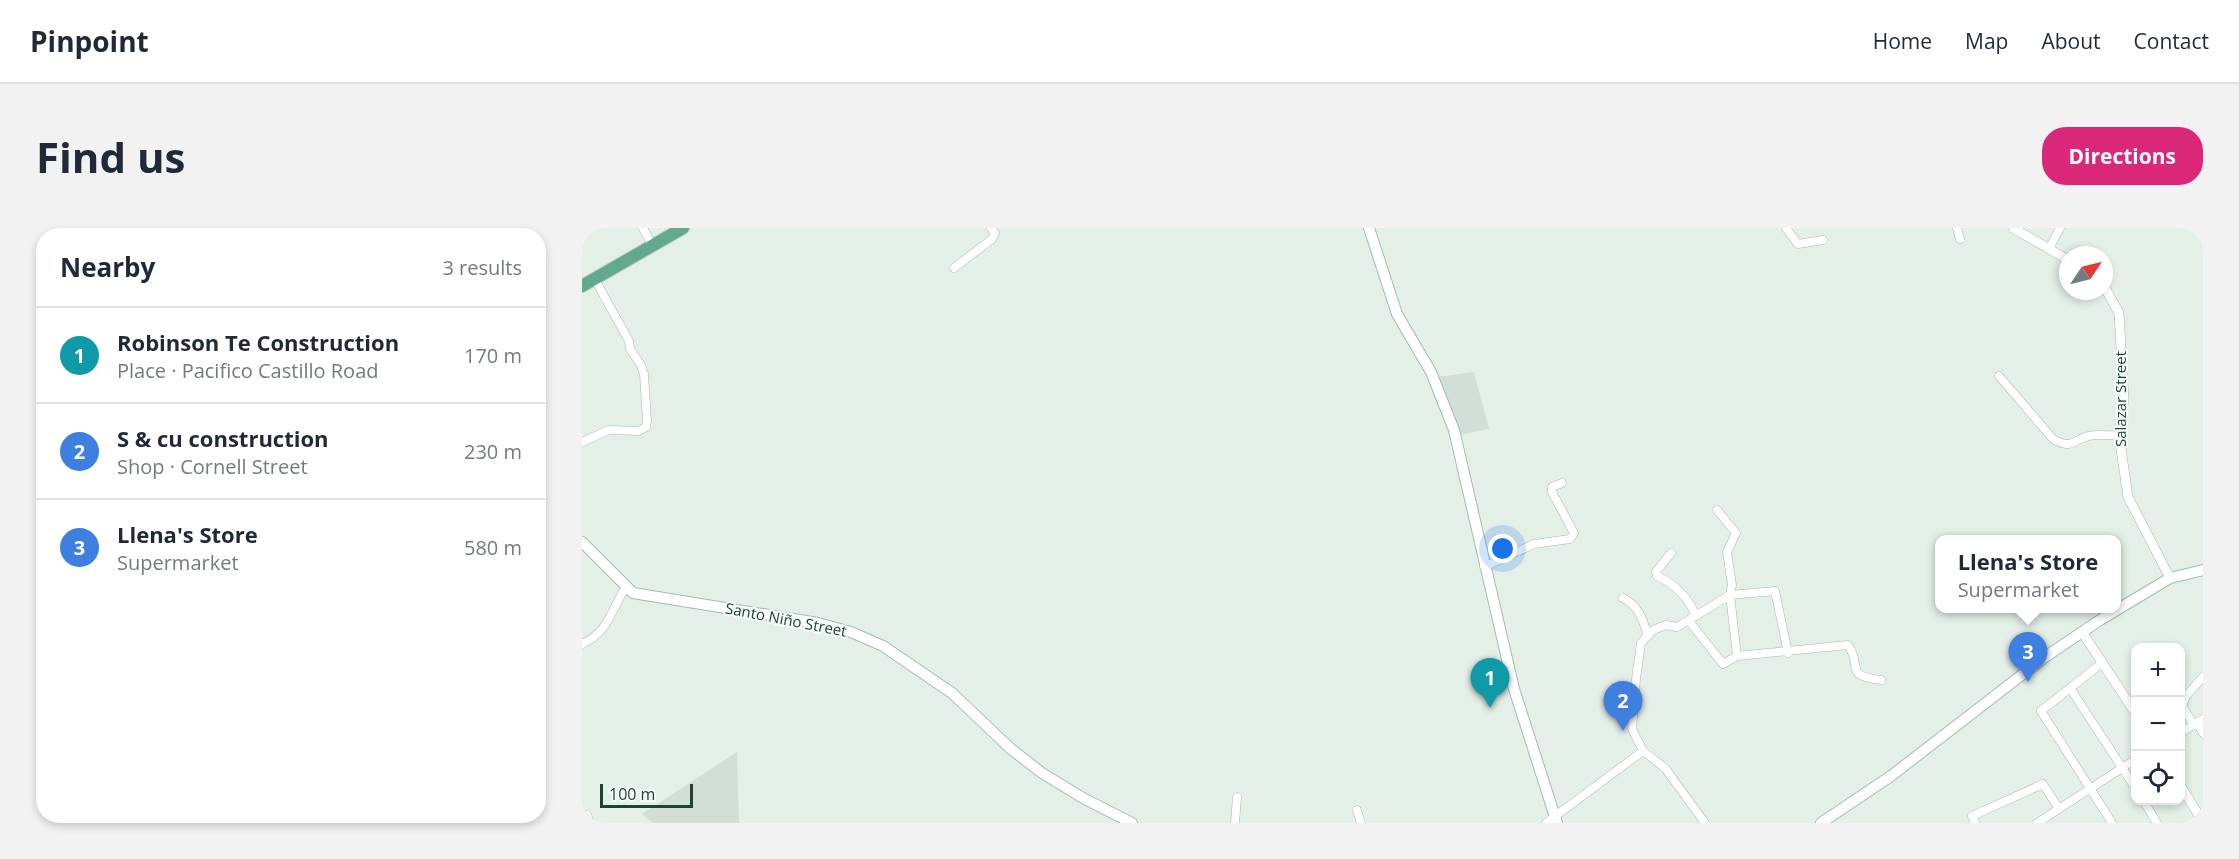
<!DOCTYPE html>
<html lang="en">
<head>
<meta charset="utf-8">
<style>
  :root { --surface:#fff; --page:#f2f2f3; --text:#1f2937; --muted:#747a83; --line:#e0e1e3; --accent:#db2777 }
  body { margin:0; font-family:"Open Sans",sans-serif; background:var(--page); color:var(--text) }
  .controls { position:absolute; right:18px; bottom:18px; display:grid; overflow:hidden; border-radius:12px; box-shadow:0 3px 9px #0003 }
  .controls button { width:54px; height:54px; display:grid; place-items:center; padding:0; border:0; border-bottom:2px solid var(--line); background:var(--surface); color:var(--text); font:30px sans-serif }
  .compass { position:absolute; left:1477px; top:18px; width:54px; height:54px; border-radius:50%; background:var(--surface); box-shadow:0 3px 9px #0003; rotate:55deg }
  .scale { position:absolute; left:18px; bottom:15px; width:93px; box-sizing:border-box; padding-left:6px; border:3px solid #204335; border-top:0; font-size:16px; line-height:21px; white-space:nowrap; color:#204335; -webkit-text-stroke:4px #f5fbf7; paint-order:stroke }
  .you { position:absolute; left:921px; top:321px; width:21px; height:21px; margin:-15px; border:4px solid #fff; border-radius:50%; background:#1a73e8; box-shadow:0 0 0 9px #1a73e833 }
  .badge { display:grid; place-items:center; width:39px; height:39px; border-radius:50%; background:var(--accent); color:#fff; font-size:20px; font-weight:700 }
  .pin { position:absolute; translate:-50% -50px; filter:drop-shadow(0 2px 3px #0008) }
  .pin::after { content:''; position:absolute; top:32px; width:21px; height:18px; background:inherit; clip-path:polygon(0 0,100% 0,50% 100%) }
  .popup { position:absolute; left:1353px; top:307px; width:186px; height:78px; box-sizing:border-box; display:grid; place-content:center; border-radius:12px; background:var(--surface); filter:drop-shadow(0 2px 4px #0005); font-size:20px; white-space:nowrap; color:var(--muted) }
  .popup b { font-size:22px; color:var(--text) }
  .popup::after { content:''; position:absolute; left:50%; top:100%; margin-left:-12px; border:12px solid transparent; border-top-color:var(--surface) }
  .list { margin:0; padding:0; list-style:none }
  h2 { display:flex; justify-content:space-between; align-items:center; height:78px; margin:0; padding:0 24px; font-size:26px }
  h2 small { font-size:20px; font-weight:400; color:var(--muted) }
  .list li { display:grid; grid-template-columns:39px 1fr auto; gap:18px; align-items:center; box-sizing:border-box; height:96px; padding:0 24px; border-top:2px solid var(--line) }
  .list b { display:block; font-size:22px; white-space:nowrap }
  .list p { margin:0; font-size:20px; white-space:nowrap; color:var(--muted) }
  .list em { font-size:20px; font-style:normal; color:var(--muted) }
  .icon { flex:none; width:33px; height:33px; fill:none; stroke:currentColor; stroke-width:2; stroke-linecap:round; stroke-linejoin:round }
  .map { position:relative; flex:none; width:1621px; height:595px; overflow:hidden; border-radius:24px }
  header { display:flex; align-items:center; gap:36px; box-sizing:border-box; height:84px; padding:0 30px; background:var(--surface); border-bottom:2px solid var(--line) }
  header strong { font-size:28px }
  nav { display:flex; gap:33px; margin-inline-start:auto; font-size:21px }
  .intro { display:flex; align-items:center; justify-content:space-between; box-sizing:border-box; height:144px; padding:0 36px }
  h1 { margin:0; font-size:42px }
  .button { padding:15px 27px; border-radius:24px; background:var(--accent); color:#fff; font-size:21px; font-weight:700 }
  main { display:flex; gap:36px; padding:0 36px }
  aside { flex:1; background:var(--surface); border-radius:24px; box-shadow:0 3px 9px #0003 }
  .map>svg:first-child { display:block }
  .built { fill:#d2dfd7 }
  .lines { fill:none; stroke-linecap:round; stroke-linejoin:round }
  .minor-casing { stroke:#a5b8af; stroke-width:9 }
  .tertiary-casing { stroke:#a5b8af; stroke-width:10 }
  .secondary-casing { stroke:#a1bcaf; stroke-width:12 }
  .primary-casing { stroke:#c1cac6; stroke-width:14 }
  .minor { stroke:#fff; stroke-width:8 }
  .tertiary { stroke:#fff; stroke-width:9 }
  .secondary { stroke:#fff; stroke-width:10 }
  .primary { stroke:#63a98f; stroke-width:12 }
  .labels { text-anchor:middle; stroke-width:4.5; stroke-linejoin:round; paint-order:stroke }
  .street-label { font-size:15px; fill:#204335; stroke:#f5fbf7 }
</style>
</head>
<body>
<header>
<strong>Pinpoint</strong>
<nav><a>Home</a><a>Map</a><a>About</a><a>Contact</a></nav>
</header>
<div class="intro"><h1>Find us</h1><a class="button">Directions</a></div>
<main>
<aside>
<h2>Nearby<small>3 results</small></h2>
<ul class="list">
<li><span class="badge" style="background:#0f9aa8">1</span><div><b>Robinson Te Construction</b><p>Place · Pacifico Castillo Road</p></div><em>170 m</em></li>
<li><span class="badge" style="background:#3f7fe0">2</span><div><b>S &amp; cu construction</b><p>Shop · Cornell Street</p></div><em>230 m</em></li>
<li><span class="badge" style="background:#3f7fe0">3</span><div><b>Llena's Store</b><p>Supermarket</p></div><em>580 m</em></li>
</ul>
</aside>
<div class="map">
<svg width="1621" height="595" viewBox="0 0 1621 595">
  <rect width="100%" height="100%" fill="#e4efe8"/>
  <g class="built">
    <polygon points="892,144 907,201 877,207 855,149"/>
    <polygon points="155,524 157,595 71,595 60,586"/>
  </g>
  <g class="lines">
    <g class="minor-casing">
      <g id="minor">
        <polyline points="61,0 70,17"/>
        <polyline points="1204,0 1216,16 1241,12"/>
        <polyline points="1375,0 1378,11"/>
        <polyline points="1467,21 1478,0"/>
        <polyline points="372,40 410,11 413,5 409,0"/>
        <path d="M1417,148L1471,211C1491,222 1490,212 1507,208C1516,206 1527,208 1537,207"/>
        <polyline points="0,214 27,202 57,203 64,199 65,193 62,146 59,137 48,121 47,113 12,50"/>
        <path d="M1089,325L1074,344L1075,348C1093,356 1106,369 1114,388"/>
        <polyline points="902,339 952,316 988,311 992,305 970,264 970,259 980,255"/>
        <path d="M1041,370C1057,378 1061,392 1066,408"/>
        <polyline points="1107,393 1141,436 1155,428"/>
        <path d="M0,416C28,403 28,383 44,359"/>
        <path d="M1206,425L1193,363L1148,367L1155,428L1266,417C1282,440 1260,447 1299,452"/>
        <polyline points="1520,435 1459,483 1530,595"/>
        <polyline points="1488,460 1554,561"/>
        <polyline points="1615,495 1621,505"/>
        <polyline points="1612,497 1600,478 1604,468 1621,449"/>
        <polyline points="1598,505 1621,491"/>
        <polyline points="1561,572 1575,595"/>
        <polyline points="775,582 779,595"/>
        <polyline points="0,589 5,587 8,595"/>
        <polyline points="653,595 655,569"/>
        <polyline points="964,595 1061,523"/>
        <polyline points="1123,595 1083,540 1061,523 1050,501 1054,451 1059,415 1071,402 1084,397 1095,399 1148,367 1150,357 1145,324 1154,305 1135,282"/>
        <polyline points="1393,595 1390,588 1461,556 1477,581"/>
        <polyline points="1455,595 1554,531"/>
      </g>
    </g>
    <g class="tertiary-casing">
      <g id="tertiary">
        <polyline points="1431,0 1486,32"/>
        <polyline points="1522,58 1537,85 1542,171 1537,207 1546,269 1588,350"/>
        <polyline points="1500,404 1554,486"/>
        <polyline points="1598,557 1621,594"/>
      </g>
    </g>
    <g class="secondary-casing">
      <g id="secondary">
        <polyline points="787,0 815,86 849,144 872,202 932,461 975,595"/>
        <polyline points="0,314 51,365 236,395 269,404 301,418 370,465 429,521 460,545 501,570 550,595"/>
        <polyline points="1239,595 1309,548 1463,429 1518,392 1588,350 1621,342"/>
      </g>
    </g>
    <g class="primary-casing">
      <polyline id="primary" points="0,58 101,0"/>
    </g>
    <use href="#minor" class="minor"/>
    <use href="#tertiary" class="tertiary"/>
    <use href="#secondary" class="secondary"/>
    <use href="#primary" class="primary"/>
  </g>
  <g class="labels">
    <g class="street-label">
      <text transform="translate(1539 171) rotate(-90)" y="5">Salazar Street</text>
      <text transform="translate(204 392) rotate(11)" y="5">Santo Niño Street</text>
    </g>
  </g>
</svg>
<div class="controls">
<button>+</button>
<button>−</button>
<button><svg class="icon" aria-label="locate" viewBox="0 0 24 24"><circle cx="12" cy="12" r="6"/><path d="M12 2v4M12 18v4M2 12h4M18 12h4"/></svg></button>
</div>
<svg class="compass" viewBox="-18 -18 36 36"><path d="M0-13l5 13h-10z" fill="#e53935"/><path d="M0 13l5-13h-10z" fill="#747a83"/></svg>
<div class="scale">100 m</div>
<div class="you"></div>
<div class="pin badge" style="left:908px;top:480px;background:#0f9aa8">1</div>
<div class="pin badge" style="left:1041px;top:503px;background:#3f7fe0">2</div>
<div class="pin badge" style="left:1446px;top:454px;background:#3f7fe0">3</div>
<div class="popup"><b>Llena's Store</b>Supermarket</div>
</div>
</main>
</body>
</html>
